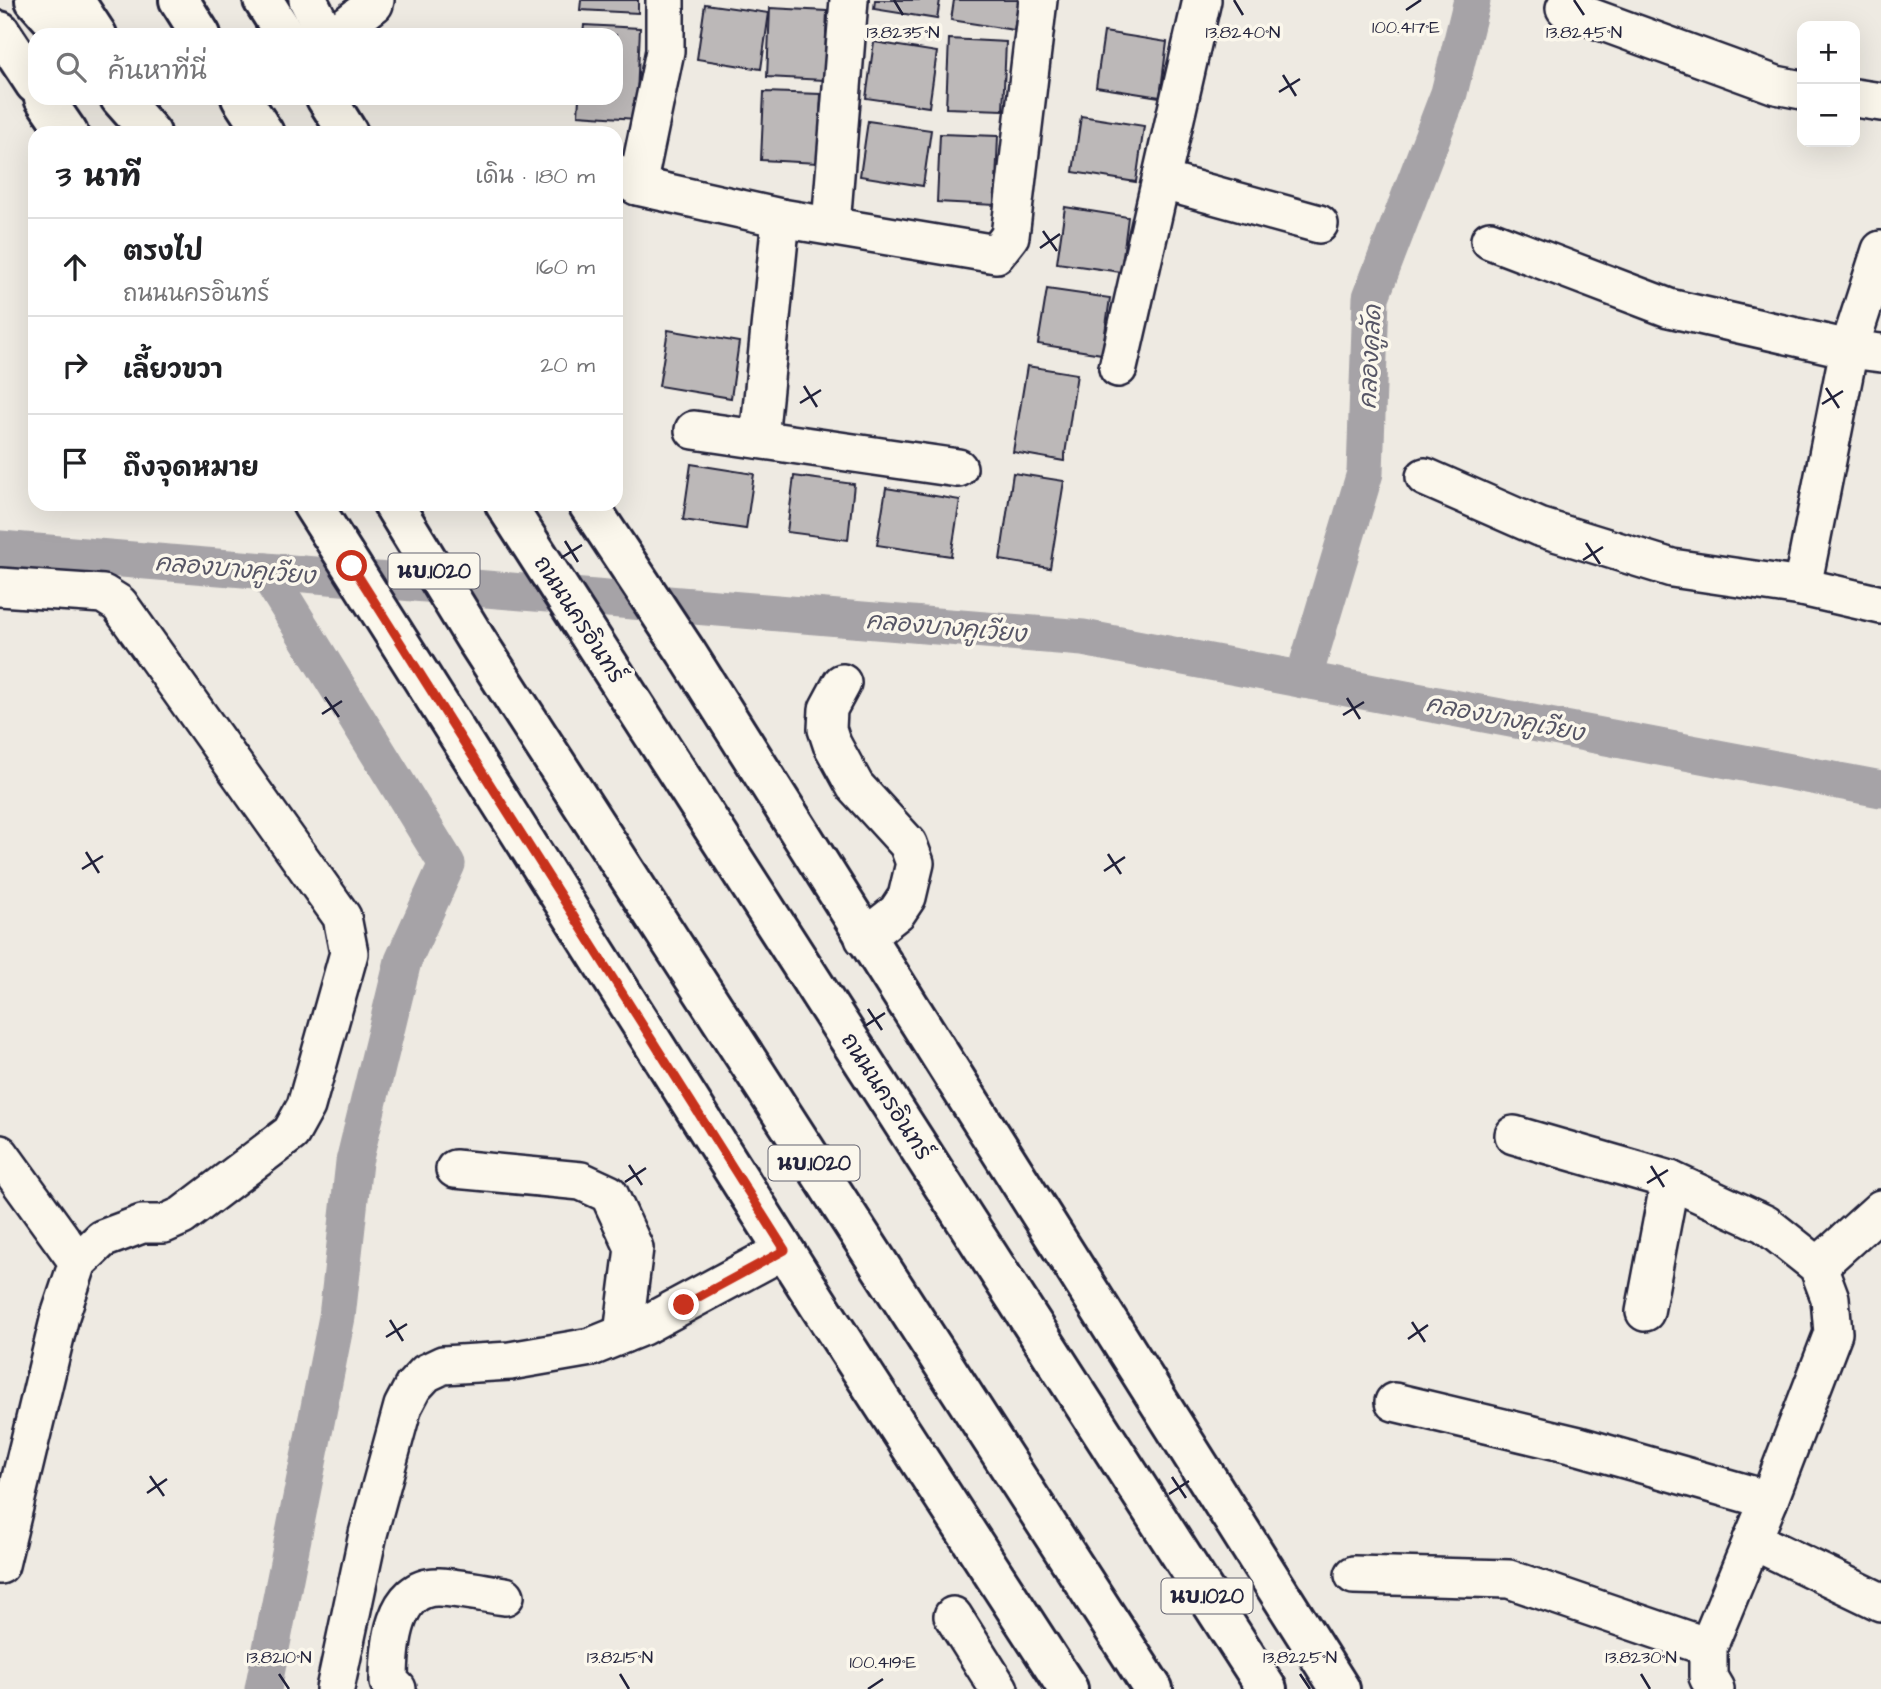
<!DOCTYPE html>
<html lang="th">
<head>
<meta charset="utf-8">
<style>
  :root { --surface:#fff; --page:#f6f6f6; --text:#202124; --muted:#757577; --line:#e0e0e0 }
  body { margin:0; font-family:"Architects Daughter","Playpen Sans Thai",sans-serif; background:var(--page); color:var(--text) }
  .controls { position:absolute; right:21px; top:21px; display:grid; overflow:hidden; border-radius:14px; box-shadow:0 7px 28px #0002 }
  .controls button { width:63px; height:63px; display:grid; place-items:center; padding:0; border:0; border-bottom:2px solid var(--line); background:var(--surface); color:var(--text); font:35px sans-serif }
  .stop { position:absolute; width:21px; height:21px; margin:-16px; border:5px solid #c8321e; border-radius:50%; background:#fff }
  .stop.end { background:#c8321e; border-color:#fff; box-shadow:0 2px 7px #0008 }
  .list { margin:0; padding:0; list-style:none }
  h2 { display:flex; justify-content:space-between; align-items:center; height:91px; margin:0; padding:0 28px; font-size:30px }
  h2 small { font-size:23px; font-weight:400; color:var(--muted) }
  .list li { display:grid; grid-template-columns:46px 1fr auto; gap:21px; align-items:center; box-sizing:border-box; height:98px; padding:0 28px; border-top:2px solid var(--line) }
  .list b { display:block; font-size:26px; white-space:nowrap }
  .list p { margin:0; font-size:23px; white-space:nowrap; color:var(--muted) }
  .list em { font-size:23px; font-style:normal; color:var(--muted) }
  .icon { flex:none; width:38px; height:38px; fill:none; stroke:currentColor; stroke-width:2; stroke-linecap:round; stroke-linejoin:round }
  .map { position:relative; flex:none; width:1881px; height:1689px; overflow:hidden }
  .search { position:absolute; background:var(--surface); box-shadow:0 7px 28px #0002; left:28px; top:28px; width:595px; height:77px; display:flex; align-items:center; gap:18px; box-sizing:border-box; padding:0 24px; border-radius:21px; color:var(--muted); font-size:26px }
  .panel { position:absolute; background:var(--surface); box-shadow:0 7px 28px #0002; left:28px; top:126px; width:595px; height:385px; border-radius:21px }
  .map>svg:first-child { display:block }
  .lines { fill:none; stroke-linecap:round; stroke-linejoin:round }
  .canal { stroke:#a6a3a7; stroke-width:37 }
  .building { fill:#bcb8b8; stroke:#22223b; stroke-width:2 }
  .minor-casing { stroke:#22223b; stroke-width:42 }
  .major-casing { stroke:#22223b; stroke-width:44 }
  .minor { stroke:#fbf7ec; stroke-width:37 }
  .major { stroke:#fbf7ec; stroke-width:38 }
  .route { stroke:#c8321e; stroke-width:9 }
  .ticks { fill:none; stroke:#22223b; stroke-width:2.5 }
  .labels { text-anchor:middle; stroke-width:7; stroke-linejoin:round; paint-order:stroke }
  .shield { fill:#fbf7ec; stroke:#636270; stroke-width:2 }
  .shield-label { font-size:21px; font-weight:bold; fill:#22223b }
  .street-label { font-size:23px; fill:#22223b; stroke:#fbf7ec }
  .water-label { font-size:24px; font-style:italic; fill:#575666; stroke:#fbf7ec }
  .ticks-label { font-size:18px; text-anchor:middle; fill:#22223b; stroke:#fbf7ec; stroke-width:7; stroke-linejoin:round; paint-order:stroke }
</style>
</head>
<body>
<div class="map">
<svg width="1881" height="1689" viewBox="0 0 1881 1689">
  <rect width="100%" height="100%" fill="#eeeae2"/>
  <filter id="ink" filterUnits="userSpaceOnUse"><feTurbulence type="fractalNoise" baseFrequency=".0143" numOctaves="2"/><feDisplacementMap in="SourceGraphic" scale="14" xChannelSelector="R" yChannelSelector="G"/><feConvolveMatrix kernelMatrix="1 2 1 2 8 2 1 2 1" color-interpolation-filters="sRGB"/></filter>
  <g filter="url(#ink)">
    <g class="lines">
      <g class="canal">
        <polyline points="0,549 1083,638 1881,789"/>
        <polyline points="1303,680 1365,473 1371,297 1449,93 1472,0"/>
        <polyline points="263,1689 337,1317 354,1162 403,961 447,864 266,571"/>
      </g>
    </g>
    <g class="building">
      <polygon points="581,0 638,0 638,13 580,10"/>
      <polygon points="875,0 940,0 937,19 874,9"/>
      <polygon points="954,0 1019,0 1014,30 951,20"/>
      <polygon points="705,4 769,13 761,69 697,59"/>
      <polygon points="770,8 827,11 824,80 767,77"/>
      <polygon points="584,25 640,28 636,119 578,115 579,98 616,98 616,35 583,35"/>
      <polygon points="1104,32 1167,42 1160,97 1096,87"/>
      <polygon points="949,39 1006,42 1003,110 946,108"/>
      <polygon points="874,42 937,52 929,107 866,98"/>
      <polygon points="764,92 821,94 818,163 761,160"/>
      <polygon points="1081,116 1144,126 1136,182 1073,172"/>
      <polygon points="868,121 931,130 923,186 860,176"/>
      <polygon points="940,134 998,136 995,205 937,202"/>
      <polygon points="1065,207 1128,217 1121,272 1057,263"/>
      <polygon points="1047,289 1110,298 1102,354 1038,344"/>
      <polygon points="668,330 739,342 731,398 659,386"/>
      <polygon points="1027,366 1077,374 1064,461 1013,452"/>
      <polygon points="691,464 754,474 746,529 683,520"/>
      <polygon points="1013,473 1064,481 1050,568 1000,560"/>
      <polygon points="794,476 854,484 848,540 787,532"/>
      <polygon points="886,488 960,500 951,556 877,545"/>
    </g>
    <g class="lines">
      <g class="minor-casing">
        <g id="minor">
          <polyline points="308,0 326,35"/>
          <polyline points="1565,8 1776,85 1802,90"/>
          <polyline points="334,35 374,4 375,0"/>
          <polyline points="1855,98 1881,102"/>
          <polyline points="616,173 637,186 781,218 996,254 1010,236 1038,0"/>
          <polyline points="1163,181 1319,224"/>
          <polyline points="637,186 665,51 665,0"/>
          <polyline points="831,225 849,0"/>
          <polyline points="1490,240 1669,308 1849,349 1881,353"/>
          <polyline points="1118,368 1202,0"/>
          <polyline points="694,430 958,468"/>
          <polyline points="759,439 781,218"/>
          <polyline points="1425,477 1539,527 1672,568 1802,587 1881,605"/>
          <polyline points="0,587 103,594 119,604 342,917 349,953 306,1106 291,1133 182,1216 164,1224 142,1224 102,1239 78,1262 60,1316 0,1565"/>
          <polyline points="1802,587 1849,349 1881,250"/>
          <polyline points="842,683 828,709 827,729 832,744 855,786 908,844 915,863 907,897 897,912 864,938"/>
          <polyline points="1514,1135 1670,1180 1765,1224 1818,1266 1830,1298 1833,1333 1769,1500 1708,1647 1708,1677 1715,1689"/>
          <polyline points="0,1154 78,1262"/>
          <polyline points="455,1169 581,1181 609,1194 634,1248 623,1334"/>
          <polyline points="1818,1266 1881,1209"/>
          <polyline points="1645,1312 1670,1180"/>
          <polyline points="1394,1402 1579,1446 1769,1500"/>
          <polyline points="1752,1540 1881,1602"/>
          <polyline points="1354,1575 1509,1579 1708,1647"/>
          <polyline points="953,1616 999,1689"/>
          <polyline points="335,1689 368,1534 403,1406 413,1387 426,1373 443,1365 510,1361 591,1347 643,1326 784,1250"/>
          <path d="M397,1689L389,1682C389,1648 393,1585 439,1587C461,1588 484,1593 505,1596"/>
        </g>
      </g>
      <g class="major-casing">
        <g id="major">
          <polyline points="35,0 66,35"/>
          <polyline points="74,0 97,35"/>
          <polyline points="179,0 201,35"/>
          <polyline points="263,0 285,35"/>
          <polyline points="0,31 35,84"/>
          <polyline points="44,98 68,133"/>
          <polyline points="120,98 151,133"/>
          <polyline points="241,98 264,133"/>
          <polyline points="326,98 348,133"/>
          <polyline points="312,504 819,1305 1068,1689"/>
          <polyline points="393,504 475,638 1153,1689"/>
          <polyline points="505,504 1267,1689"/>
          <polyline points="588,504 686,652 1340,1689"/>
        </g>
      </g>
      <use href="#minor" class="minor"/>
      <use href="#major" class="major"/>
    </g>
  </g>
  <g class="lines" filter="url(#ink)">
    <polyline class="route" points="352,566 785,1250 684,1305"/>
  </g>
  <path class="ticks" d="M894,0L903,15M1234,0L1243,15M1574,0L1584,15M1406,10L1421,0M1283,75L1296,96M1279,92L1300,79M1043,231L1057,251M1040,248L1060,234M804,386L817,407M1826,388L1839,408M800,403L821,390M1822,404L1843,391M565,541L578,562M1586,543L1600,564M561,558L582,545M1583,560L1603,547M325,697L339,717M1347,698L1360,719M322,714L342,701M1343,715L1364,702M86,852L99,873M1108,854L1121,874M82,869L103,856M1104,871L1125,857M868,1009L882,1030M865,1026L885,1013M629,1165L642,1185M1651,1166L1664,1187M625,1182L646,1168M1647,1183L1668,1170M390,1320L403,1341M1412,1322L1425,1342M386,1337L407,1324M1408,1339L1428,1325M150,1476L164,1496M1172,1477L1186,1498M147,1493L167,1479M1169,1494L1189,1481M279,1674L289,1689M620,1674L629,1689M1300,1674L1310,1689M1641,1674L1650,1689M868,1689L883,1679"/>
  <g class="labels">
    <g class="shield">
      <rect x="388.5" y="553.5" width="91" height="35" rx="5"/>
      <rect x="768.5" y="1145.5" width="91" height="35" rx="5"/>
      <rect x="1161.5" y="1578.5" width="91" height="35" rx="5"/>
    </g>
    <g class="shield-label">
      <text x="434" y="578">นบ.1020</text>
      <text x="814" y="1170">นบ.1020</text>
      <text x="1207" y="1603">นบ.1020</text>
    </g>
    <g class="street-label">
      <text transform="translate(580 619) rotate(57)" y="8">ถนนนครอินทร์</text>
      <text transform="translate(887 1096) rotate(57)" y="8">ถนนนครอินทร์</text>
    </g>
    <g class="water-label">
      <text transform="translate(1370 357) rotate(-87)" y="8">คลองคูลัด</text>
      <text transform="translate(235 569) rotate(5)" y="8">คลองบางคูเวียง</text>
      <text transform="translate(946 627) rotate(5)" y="8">คลองบางคูเวียง</text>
      <text transform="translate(1505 718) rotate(11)" y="8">คลองบางคูเวียง</text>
    </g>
  </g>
  <g class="ticks-label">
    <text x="1406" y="33">100.417°E</text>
    <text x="903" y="38">13.8235°N</text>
    <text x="1243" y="38">13.8240°N</text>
    <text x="1584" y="38">13.8245°N</text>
    <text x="279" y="1663">13.8210°N</text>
    <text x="620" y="1663">13.8215°N</text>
    <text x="1300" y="1663">13.8225°N</text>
    <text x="1641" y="1663">13.8230°N</text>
    <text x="883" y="1668">100.419°E</text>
  </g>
</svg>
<div class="controls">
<button>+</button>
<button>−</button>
</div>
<div class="stop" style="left:352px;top:566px"></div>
<div class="stop end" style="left:684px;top:1305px"></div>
<div class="search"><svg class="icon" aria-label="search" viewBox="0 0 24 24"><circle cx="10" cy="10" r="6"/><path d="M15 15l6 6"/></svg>ค้นหาที่นี่</div>
<section class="panel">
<h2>3 นาที<small>เดิน · 180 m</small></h2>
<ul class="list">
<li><svg class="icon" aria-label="ahead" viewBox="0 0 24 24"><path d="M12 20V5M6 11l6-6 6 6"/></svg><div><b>ตรงไป</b><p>ถนนนครอินทร์</p></div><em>160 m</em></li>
<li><svg class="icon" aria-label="right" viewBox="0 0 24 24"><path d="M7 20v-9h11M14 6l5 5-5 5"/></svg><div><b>เลี้ยวขวา</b></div><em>20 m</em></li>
<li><svg class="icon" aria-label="arrive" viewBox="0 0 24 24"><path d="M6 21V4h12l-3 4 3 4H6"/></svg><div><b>ถึงจุดหมาย</b></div></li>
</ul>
</section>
</div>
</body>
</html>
